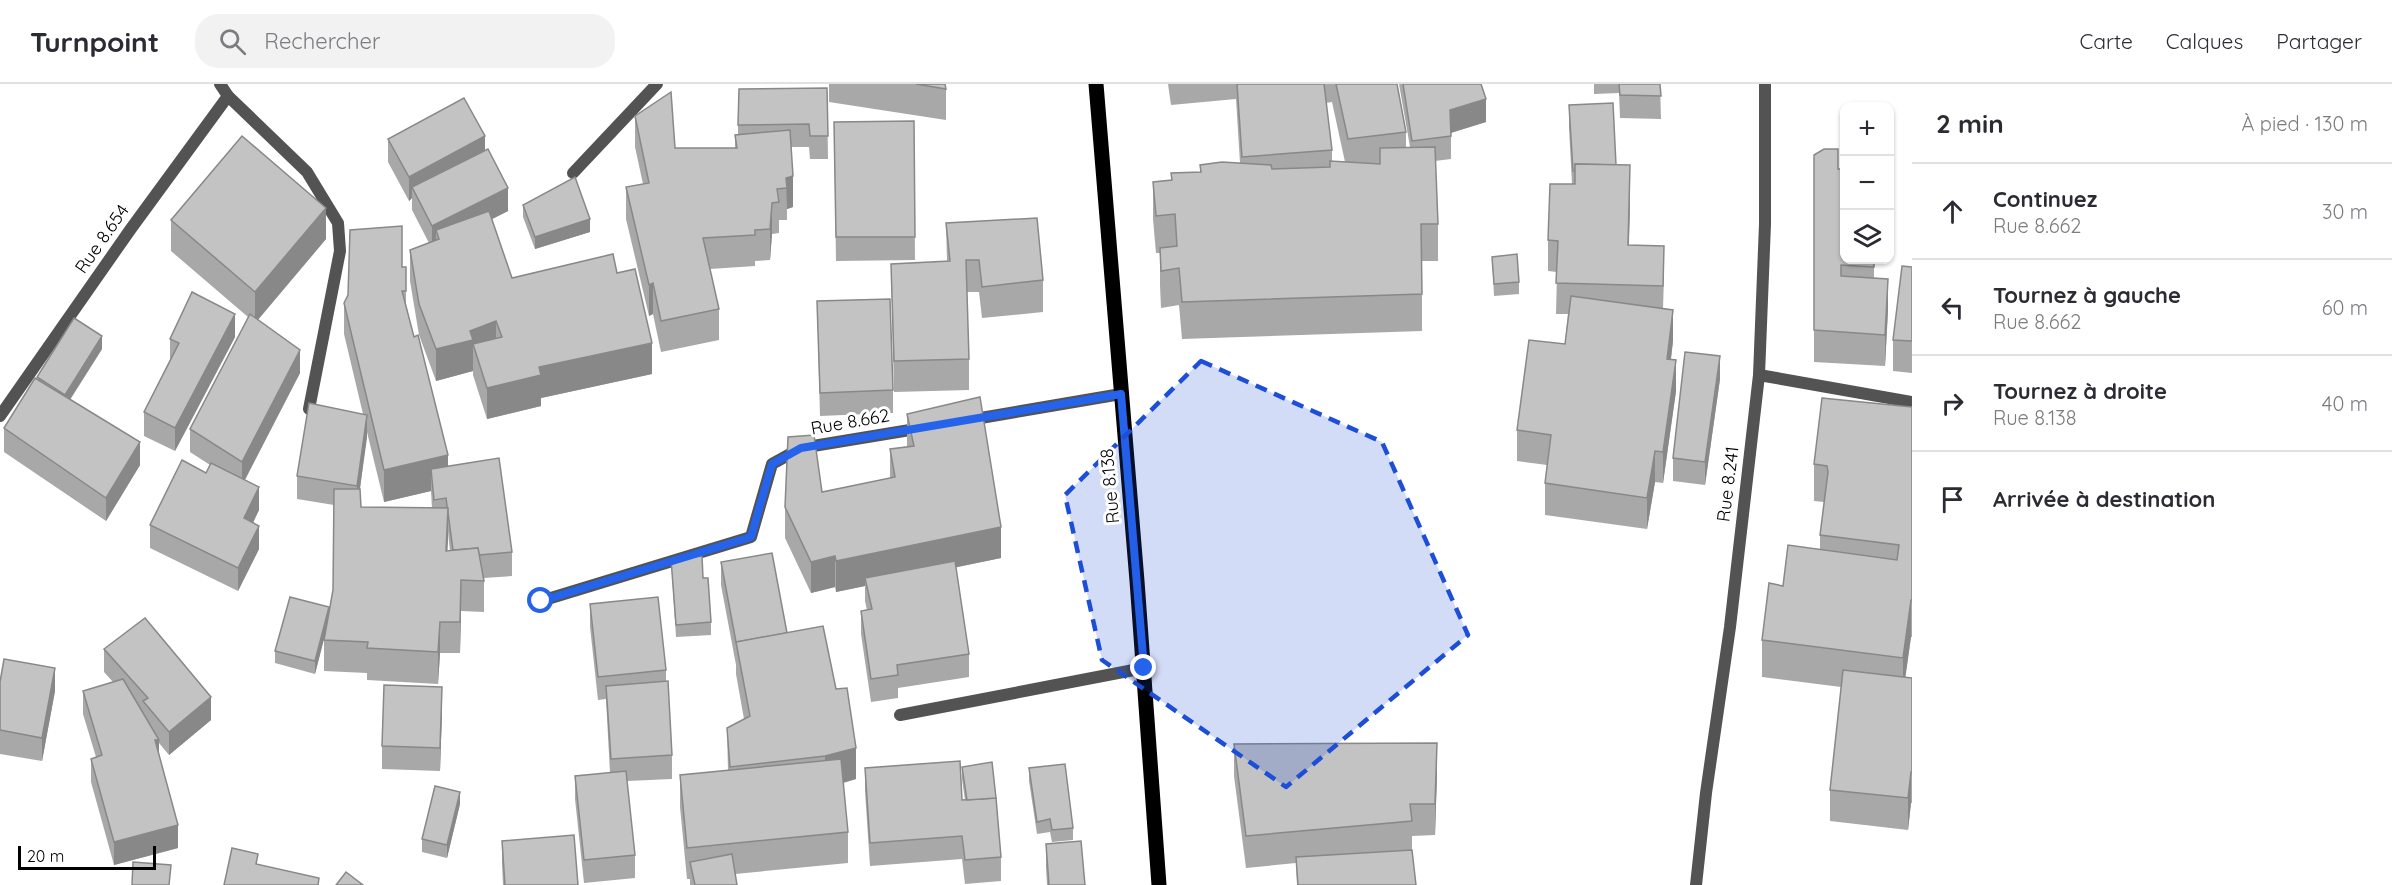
<!DOCTYPE html>
<html lang="fr">
<head>
<meta charset="utf-8">
<style>
  :root { --surface:#fff; --page:#f2f2f3; --text:#2b2b33; --muted:#7c7c81; --line:#e1e1e2 }
  body { margin:0; font-family:Quicksand,sans-serif; background:var(--page); color:var(--text) }
  .controls { position:absolute; right:18px; top:18px; display:grid; overflow:hidden; border-radius:12px; box-shadow:0 2px 4px #0004 }
  .controls button { width:54px; height:54px; display:grid; place-items:center; padding:0; border:0; border-bottom:2px solid var(--line); background:var(--surface); color:var(--text); font:30px sans-serif }
  .scale { position:absolute; left:18px; bottom:15px; width:138px; box-sizing:border-box; padding-left:6px; border:3px solid #000; border-top:0; font-size:16px; line-height:21px; white-space:nowrap; color:#000; -webkit-text-stroke:4px #fff; paint-order:stroke }
  .stop { position:absolute; width:18px; height:18px; margin:-14px; border:4px solid #2563eb; border-radius:50%; background:#fff }
  .stop.end { background:#2563eb; border-color:#fff; box-shadow:0 2px 6px #0008 }
  .list { margin:0; padding:0; list-style:none }
  h2 { display:flex; justify-content:space-between; align-items:center; height:78px; margin:0; padding:0 24px; font-size:26px }
  h2 small { font-size:20px; font-weight:400; color:var(--muted) }
  .list li { display:grid; grid-template-columns:39px 1fr auto; gap:18px; align-items:center; box-sizing:border-box; height:96px; padding:0 24px; border-top:2px solid var(--line) }
  .list b { display:block; font-size:22px; white-space:nowrap }
  .list p { margin:0; font-size:20px; white-space:nowrap; color:var(--muted) }
  .list em { font-size:20px; font-style:normal; color:var(--muted) }
  .icon { flex:none; width:33px; height:33px; fill:none; stroke:currentColor; stroke-width:2; stroke-linecap:round; stroke-linejoin:round }
  .map { position:relative; flex:none; width:1912px; height:801px; overflow:hidden }
  header { display:flex; align-items:center; gap:36px; box-sizing:border-box; height:84px; padding:0 30px; background:var(--surface); border-bottom:2px solid var(--line) }
  header strong { font-size:28px }
  nav { display:flex; gap:33px; margin-inline-start:auto; font-size:21px }
  .search { width:420px; height:54px; background:var(--page); display:flex; align-items:center; gap:15px; box-sizing:border-box; padding:0 21px; border-radius:24px; color:var(--muted); font-size:22px }
  main { display:flex }
  aside { flex:1; background:var(--surface) }
  .map>svg:first-child { display:block }
  .lines { fill:none; stroke-linecap:round; stroke-linejoin:round }
  .service { stroke:#535353; stroke-width:12 }
  .minor { stroke:#535353; stroke-width:12 }
  .primary { stroke:#000; stroke-width:15 }
  .wall { fill:#a8a8a8; fill-rule:evenodd }
  .shaded-wall { fill:#888 }
  .building { fill:#c3c3c3; stroke:#888; stroke-width:1.5 }
  .route { stroke:#2563eb; stroke-width:8 }
  .marked { fill:#1d4ed8; fill-opacity:0.2; stroke:#1d4ed8; stroke-width:4.5; stroke-dasharray:12 8; stroke-linejoin:round }
  .labels { text-anchor:middle; stroke-width:6; stroke-linejoin:round; paint-order:stroke }
  .street-label { font-size:18px; fill:#000; stroke:#fff }
</style>
</head>
<body>
<header>
<strong>Turnpoint</strong>
<div class="search"><svg class="icon" aria-label="search" viewBox="0 0 24 24"><circle cx="10" cy="10" r="6"/><path d="M15 15l6 6"/></svg>Rechercher</div>
<nav><a>Carte</a><a>Calques</a><a>Partager</a></nav>
</header>
<main>
<div class="map">
<svg width="1912" height="801" viewBox="0 0 1912 801">
  <rect width="100%" height="100%" fill="#fff"/>
  <g class="lines">
    <polyline class="service" points="900,631 1144,584"/>
    <g class="minor">
      <polyline points="228,12 307,88 338,139 340,167 309,325"/>
      <polyline points="573,89 657,0"/>
      <polyline points="1759,291 1912,318"/>
      <polyline points="0,332 130,146 228,12 220,0"/>
      <polyline points="969,336 1121,310"/>
      <polyline points="541,517 751,453 772,380 801,364 922,344"/>
      <polyline points="1696,801 1706,709 1730,543 1759,291 1765,140 1765,0"/>
    </g>
    <polyline class="primary" points="1096,0 1137,497 1159,801"/>
  </g>
  <g class="wall">
    <polygon points="829,0 945,0 946,5 946,36 829,18"/>
    <path d="M1168,0H1397L1406,48V63H1410L1399,0H1481L1486,38L1451,49V75L1435,77L1438,140V177H1422V247L1182,255L1179,221L1161,224L1160,201V169H1156L1153,135V98L1171,96V89L1200,88V81L1240,79L1236,15L1171,21ZM1332,18L1345,78L1332,77V66L1326,19Z"/>
    <polygon points="1594,0 1660,0 1661,35 1620,34 1619,9 1594,10"/>
    <polygon points="827,4 828,75 810,75 809,63 791,63 793,123 787,125 787,136 779,136 779,149 772,150 770,176 755,177 755,182 710,185 719,225 719,256 661,268 653,230 649,232 626,135 626,103 643,100 635,63 635,32 675,64 735,64 735,51 738,51 738,41"/>
    <polygon points="1569,21 1616,81 1630,113 1629,161 1664,193 1663,225 1673,257 1671,275 1676,307 1663,399 1655,398 1647,445 1545,431 1545,399 1547,381 1517,377 1517,346 1565,260 1568,230 1556,230 1557,188 1548,187 1548,156 1572,100 1569,44"/>
    <polygon points="914,37 915,176 836,177 834,38"/>
    <polygon points="388,55 485,67 508,127 492,135 512,194 617,189 652,290 541,314 541,322 487,335 473,291 473,287 436,297 419,251 410,197 410,166 429,159 412,126 412,114 409,117 388,78"/>
    <polygon points="1814,71 1838,85 1874,176 1874,194 1888,226 1885,282 1814,278"/>
    <polygon points="523,121 590,148 535,165 523,133"/>
    <polygon points="171,136 326,155 258,236 300,289 245,396 259,426 253,439 259,465 238,507 150,464 150,441 206,389 210,381 190,368 190,345 248,233 171,167"/>
    <polygon points="946,139 1043,196 1043,228 982,234 979,208 967,208 969,275 969,306 894,308 891,180 947,177"/>
    <polygon points="1492,173 1519,198 1519,210 1494,212"/>
    <path d="M402,183H406V222L448,383L512,468V492L484,494V528L461,527L460,569H440L438,600L367,596V589L324,587V554L315,590L275,579V567L329,527L333,506L334,421L297,415V392L363,330L344,250V219ZM367,348L384,418L431,407L432,424L361,423L360,405ZM448,448L450,467H447L448,455Z"/>
    <polygon points="1912,183 1912,289 1893,287 1893,256"/>
    <polygon points="817,217 893,306 893,329 820,332"/>
    <polygon points="235,253 175,367 144,352 144,328 170,276 170,255"/>
    <polygon points="102,265 70,316 140,381 106,437 4,368 4,344 37,296 37,293"/>
    <polygon points="1720,295 1705,401 1673,397 1673,374"/>
    <polygon points="1912,323 1912,553 1911,553 1905,593 1912,594 1912,719 1911,719 1908,746 1830,737 1830,706 1841,603 1762,593 1762,556 1783,502 1820,466 1820,451 1824,418 1814,417 1814,380"/>
    <polygon points="907,330 1001,474 956,483 969,570 969,593 898,604 898,614 871,618 861,550 861,527 867,526 865,517 865,502 836,508 835,503 811,509 785,454 785,423 822,408 890,394 890,365 907,363"/>
    <polygon points="671,475 703,494 711,538 711,551 676,553"/>
    <polygon points="721,478 787,549 836,605 856,695 843,699 848,748 848,779 735,790 737,801 690,801 690,795 687,795 680,723 680,691 728,687 727,644 744,635 736,590 736,581 721,501"/>
    <polygon points="590,520 666,586 666,597 672,671 672,695 627,697 635,771 635,794 584,799 575,715 575,692 610,689 606,615 598,616 590,543"/>
    <polygon points="104,565 211,636 169,671 159,659 159,669 178,764 114,781 91,698 91,675 96,673 83,630 83,607 113,598 104,588"/>
    <polygon points="0,598 55,607 42,677 0,670"/>
    <polygon points="442,626 440,687 382,685 382,662"/>
    <polygon points="1234,660 1437,690 1435,751 1412,752 1412,766 1416,801 1297,801 1296,779 1246,784 1234,692"/>
    <polygon points="962,683 1001,773 1001,797 965,800 962,775 870,782 865,707 865,684 962,716 965,716 962,695"/>
    <polygon points="1029,684 1073,744 1073,756 1052,758 1050,748 1037,750 1029,697"/>
    <polygon points="460,720 447,774 422,768 422,755"/>
    <polygon points="502,757 578,801 503,801 502,780"/>
    <polygon points="1046,760 1085,801 1047,801 1046,783"/>
  </g>
  <g class="shaded-wall">
    <polygon points="1486,15 1486,38 1450,49 1450,26"/>
    <polygon points="485,52 485,75 412,103 412,114 409,117 409,93"/>
    <polygon points="1630,81 1630,113 1628,193 1628,161"/>
    <polygon points="793,92 793,123 787,125 786,94"/>
    <polygon points="508,104 508,127 439,162 439,155 436,146 436,163 432,165 432,142"/>
    <polygon points="772,119 772,150 770,176 770,145"/>
    <polygon points="326,124 326,155 255,239 255,208"/>
    <polygon points="590,135 590,148 535,165 535,153"/>
    <polygon points="1888,195 1888,226 1885,282 1885,251"/>
    <polygon points="653,199 653,230 649,232 649,201"/>
    <polygon points="1673,226 1673,257 1667,306 1667,275"/>
    <polygon points="235,230 235,253 175,367 175,344"/>
    <polygon points="496,237 496,269 473,260 473,287 436,297 436,265 470,247"/>
    <polygon points="102,252 102,265 65,323 65,311"/>
    <polygon points="652,259 652,290 541,314 541,322 487,335 487,304 539,283"/>
    <polygon points="300,266 300,289 242,401 242,378"/>
    <polygon points="1720,272 1720,295 1705,401 1705,378"/>
    <polygon points="1676,276 1676,307 1663,399 1663,368"/>
    <polygon points="367,331 367,354 357,425 357,402"/>
    <polygon points="140,358 140,381 106,437 106,414"/>
    <polygon points="1655,367 1655,398 1647,445 1647,414"/>
    <polygon points="448,371 448,403 431,385 431,407 384,418 384,386"/>
    <polygon points="259,403 259,426 244,457 244,434"/>
    <polygon points="448,424 448,455 446,498 446,467"/>
    <polygon points="259,442 259,465 238,507 238,484"/>
    <polygon points="1001,443 1001,474 867,502 865,494 865,502 836,508 836,477"/>
    <polygon points="835,472 835,503 811,509 811,478"/>
    <polygon points="461,496 461,527 460,569 460,538"/>
    <polygon points="1911,516 1911,553 1903,611 1903,574"/>
    <polygon points="329,523 329,536 315,590 315,577"/>
    <polygon points="440,538 440,569 438,600 438,568"/>
    <polygon points="55,584 55,607 42,677 42,654"/>
    <polygon points="442,603 442,626 440,687 440,664"/>
    <polygon points="211,613 211,636 169,671 169,648"/>
    <polygon points="155,656 159,656 159,679"/>
    <polygon points="1437,659 1437,690 1435,751 1435,720"/>
    <polygon points="856,664 856,695 825,704 825,672"/>
    <polygon points="1911,688 1911,719 1908,746 1908,714"/>
    <polygon points="460,708 460,720 447,774 447,761"/>
    <polygon points="178,741 178,764 114,781 114,758"/>
  </g>
  <g class="building">
    <polygon points="916,0 945,0 946,5"/>
    <polygon points="1237,0 1324,0 1332,66 1242,73"/>
    <polygon points="1336,0 1397,0 1406,48 1348,55"/>
    <polygon points="1403,0 1481,0 1486,15 1450,26 1451,52 1412,57"/>
    <polygon points="1619,0 1660,0 1661,12 1620,11"/>
    <polygon points="827,4 828,52 810,52 809,40 738,41 739,5"/>
    <polygon points="671,8 675,64 737,64 735,51 790,46 793,92 786,94 787,104 777,105 779,118 772,119 770,145 755,146 755,151 703,154 719,225 661,237 653,199 649,201 626,103 649,99 635,32"/>
    <polygon points="464,14 485,52 409,93 388,55"/>
    <polygon points="1613,19 1616,81 1575,80 1575,87 1573,87 1569,21"/>
    <polygon points="914,37 915,153 836,153 834,38"/>
    <polygon points="242,52 326,124 255,208 171,136"/>
    <polygon points="1435,63 1438,140 1421,140 1422,210 1182,218 1179,184 1161,187 1160,164 1177,162 1175,130 1156,132 1153,98 1172,96 1171,89 1201,88 1200,81 1222,78 1271,81 1272,85 1330,83 1330,77 1380,80 1380,64"/>
    <polygon points="488,65 508,104 432,142 412,103"/>
    <polygon points="1824,65 1838,65 1838,85 1845,85 1845,176 1874,176 1874,183 1841,181 1841,192 1888,195 1885,251 1814,246 1814,71"/>
    <polygon points="1575,80 1630,81 1628,161 1664,162 1663,202 1556,199 1558,157 1548,156 1550,100 1575,100"/>
    <polygon points="575,93 590,135 535,153 523,121"/>
    <polygon points="489,127 512,194 613,170 617,189 635,185 652,259 539,283 541,291 487,304 473,260 502,253 496,237 470,247 473,256 436,265 419,220 410,166 439,155 436,146"/>
    <polygon points="1037,134 1043,196 982,203 979,176 966,176 969,275 894,277 891,180 950,177 946,139"/>
    <polygon points="402,142 402,183 406,183 406,207 402,207 414,253 418,251 448,371 384,386 344,219 348,211 350,146"/>
    <polygon points="1517,170 1519,198 1494,200 1492,173"/>
    <polygon points="1902,182 1912,183 1912,257 1893,256"/>
    <polygon points="192,208 235,230 175,344 144,328 179,259 170,255"/>
    <polygon points="1571,212 1673,226 1667,275 1676,276 1663,368 1655,367 1647,414 1545,399 1551,351 1517,346 1529,256 1565,260"/>
    <polygon points="890,215 893,306 820,309 817,217"/>
    <polygon points="250,230 300,266 242,378 190,345"/>
    <polygon points="74,234 102,252 65,311 37,293"/>
    <polygon points="1685,268 1720,272 1705,378 1673,374"/>
    <polygon points="35,294 140,358 106,414 4,344"/>
    <polygon points="980,313 1001,443 836,477 835,472 811,478 785,423 788,353 814,351 822,408 895,393 890,365 914,362 907,330"/>
    <polygon points="1822,314 1912,323 1912,516 1911,516 1903,574 1762,556 1769,499 1783,502 1788,461 1897,476 1899,461 1820,451 1828,388 1827,382 1814,380"/>
    <polygon points="309,319 367,331 357,402 297,392"/>
    <polygon points="499,374 512,468 479,471 478,464 453,466 446,414 434,416 431,385"/>
    <polygon points="182,376 206,389 211,379 259,403 244,434 259,442 238,484 150,441"/>
    <polygon points="334,405 360,405 361,423 448,424 446,467 478,464 484,497 461,496 460,538 440,538 438,568 367,564 368,558 324,556 333,506"/>
    <polygon points="772,469 787,549 736,558 721,478"/>
    <polygon points="702,472 703,494 708,494 711,538 676,541 671,475"/>
    <polygon points="955,477 969,570 897,581 898,591 871,595 861,527 872,525 865,494"/>
    <polygon points="290,513 329,523 315,577 275,567"/>
    <polygon points="658,513 666,586 598,593 590,520"/>
    <polygon points="145,534 211,613 169,648 143,617 148,614 104,565"/>
    <polygon points="823,542 836,605 847,604 856,664 825,672 730,683 727,644 750,632 736,558"/>
    <polygon points="4,575 55,584 42,654 0,646 0,598"/>
    <polygon points="1843,586 1912,594 1912,688 1911,688 1908,714 1830,706"/>
    <polygon points="123,595 159,656 155,656 178,741 114,758 91,675 102,671 83,607"/>
    <polygon points="668,597 672,671 611,675 606,602"/>
    <polygon points="384,601 442,603 440,664 382,662"/>
    <polygon points="1437,659 1435,720 1410,720 1412,737 1246,752 1234,660"/>
    <polygon points="841,675 848,748 687,764 680,691"/>
    <polygon points="960,677 962,716 996,714 1001,773 965,776 962,752 870,759 865,684"/>
    <polygon points="992,678 996,714 967,716 962,683"/>
    <polygon points="1065,680 1073,744 1052,746 1050,735 1037,738 1029,684"/>
    <polygon points="626,687 635,771 584,776 575,692"/>
    <polygon points="435,702 460,708 447,761 422,755"/>
    <polygon points="574,751 578,801 505,801 502,757"/>
    <polygon points="1081,757 1085,801 1049,801 1046,760"/>
    <polygon points="232,764 258,770 256,780 319,794 318,801 224,801"/>
    <polygon points="1412,766 1416,801 1298,801 1296,773"/>
    <polygon points="732,770 737,801 695,801 690,778"/>
    <polygon points="133,778 171,781 169,801 132,801"/>
    <polygon points="346,788 363,801 336,801"/>
  </g>
  <g class="lines">
    <polyline class="route" points="541,517 751,453 772,380 801,364 1121,310 1144,584"/>
  </g>
  <path class="marked" d="M1201,277L1382,358L1468,551L1286,703L1102,576L1065,411Z"/>
  <g class="labels">
    <g class="street-label">
      <text transform="translate(102 155) rotate(-55)" y="6">Rue 8.654</text>
      <text transform="translate(850 338) rotate(-10)" y="6">Rue 8.662</text>
      <text transform="translate(1728 400) rotate(-83)" y="6">Rue 8.241</text>
      <text transform="translate(1110 402) rotate(-95)" y="6">Rue 8.138</text>
    </g>
  </g>
</svg>
<div class="controls">
<button>+</button>
<button>−</button>
<button><svg class="icon" aria-label="layers" viewBox="0 0 24 24"><path d="M12 4l9 5-9 5-9-5zM3 14l9 5 9-5"/></svg></button>
</div>
<div class="scale">20 m</div>
<div class="stop" style="left:541px;top:517px"></div>
<div class="stop end" style="left:1144px;top:584px"></div>
</div>
<aside>
<h2>2 min<small>À pied · 130 m</small></h2>
<ul class="list">
<li><svg class="icon" aria-label="ahead" viewBox="0 0 24 24"><path d="M12 20V5M6 11l6-6 6 6"/></svg><div><b>Continuez</b><p>Rue 8.662</p></div><em>30 m</em></li>
<li><svg class="icon" aria-label="left" viewBox="0 0 24 24"><path d="M17 20v-9H6M10 6l-5 5 5 5"/></svg><div><b>Tournez à gauche</b><p>Rue 8.662</p></div><em>60 m</em></li>
<li><svg class="icon" aria-label="right" viewBox="0 0 24 24"><path d="M7 20v-9h11M14 6l5 5-5 5"/></svg><div><b>Tournez à droite</b><p>Rue 8.138</p></div><em>40 m</em></li>
<li><svg class="icon" aria-label="arrive" viewBox="0 0 24 24"><path d="M6 21V4h12l-3 4 3 4H6"/></svg><div><b>Arrivée à destination</b></div></li>
</ul>
</aside>
</main>
</body>
</html>
